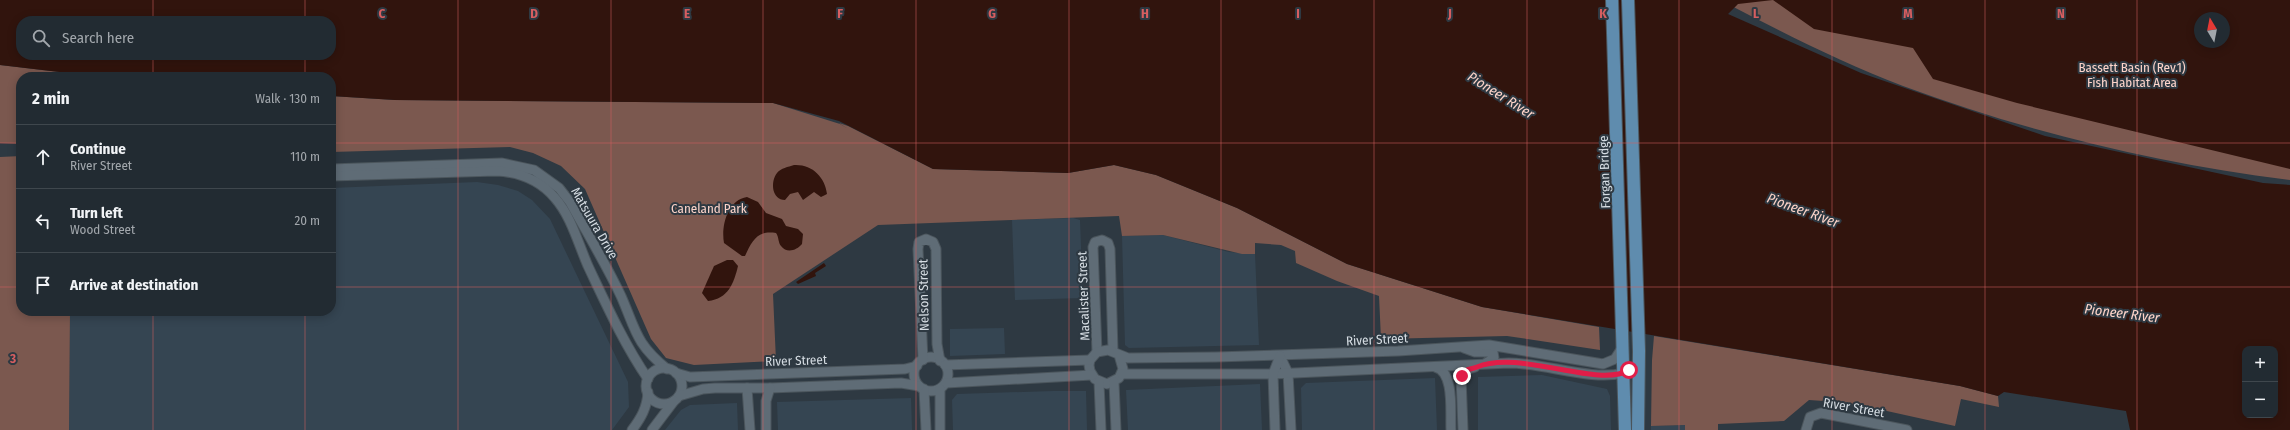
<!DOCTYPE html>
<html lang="en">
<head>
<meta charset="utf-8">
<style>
  :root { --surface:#222b32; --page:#2a333a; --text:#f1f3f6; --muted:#a2a7ac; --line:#3f474d }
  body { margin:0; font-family:"Fira Sans Condensed",sans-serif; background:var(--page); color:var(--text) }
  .controls { position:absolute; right:12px; bottom:12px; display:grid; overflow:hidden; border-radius:8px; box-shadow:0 2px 10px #0003 }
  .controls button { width:36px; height:36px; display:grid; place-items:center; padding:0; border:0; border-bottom:1px solid var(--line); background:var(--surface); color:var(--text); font:20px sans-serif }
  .compass { position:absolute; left:2194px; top:12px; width:36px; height:36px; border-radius:50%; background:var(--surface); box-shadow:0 2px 10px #0003; rotate:350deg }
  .stop { position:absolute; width:12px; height:12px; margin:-9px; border:3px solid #e11d48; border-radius:50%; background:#fff }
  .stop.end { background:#e11d48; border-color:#fff; box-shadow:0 1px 4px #0008 }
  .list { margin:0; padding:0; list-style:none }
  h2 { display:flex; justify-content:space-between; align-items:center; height:52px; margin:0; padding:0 16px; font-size:17px }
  h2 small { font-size:13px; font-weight:400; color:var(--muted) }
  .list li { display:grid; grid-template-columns:26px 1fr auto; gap:12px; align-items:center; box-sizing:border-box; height:64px; padding:0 16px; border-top:1px solid var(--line) }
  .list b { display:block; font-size:15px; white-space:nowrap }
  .list p { margin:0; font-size:13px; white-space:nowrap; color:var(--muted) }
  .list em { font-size:13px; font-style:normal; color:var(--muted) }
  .icon { flex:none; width:22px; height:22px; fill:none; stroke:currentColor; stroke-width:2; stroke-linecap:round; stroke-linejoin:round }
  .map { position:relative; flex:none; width:2290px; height:430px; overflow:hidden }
  .search { position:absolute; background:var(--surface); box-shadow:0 2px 10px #0003; left:16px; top:16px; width:320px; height:44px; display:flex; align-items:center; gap:10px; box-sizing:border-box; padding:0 14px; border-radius:16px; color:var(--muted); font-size:15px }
  .panel { position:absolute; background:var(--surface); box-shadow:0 2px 10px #0003; left:16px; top:72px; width:320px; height:244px; border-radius:16px }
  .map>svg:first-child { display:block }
  .built { fill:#354552 }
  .green { fill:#7b584f; fill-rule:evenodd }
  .water { fill:#31140d; fill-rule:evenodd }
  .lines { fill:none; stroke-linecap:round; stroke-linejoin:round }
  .minor-casing { stroke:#4b555c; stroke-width:11 }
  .major-casing { stroke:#4b555c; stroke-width:14 }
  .minor { stroke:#5f6c76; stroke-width:9 }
  .major { stroke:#5f8cae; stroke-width:12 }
  .route { stroke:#e11d48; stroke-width:5 }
  .grid { fill:none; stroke:#d65e60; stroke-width:1; stroke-opacity:0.55 }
  .labels { text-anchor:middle; stroke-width:4; stroke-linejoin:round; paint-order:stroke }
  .park-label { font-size:13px; fill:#fdd4ca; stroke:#2e3942 }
  .street-label { font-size:13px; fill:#d6dde3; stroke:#2e3942 }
  .water-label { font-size:14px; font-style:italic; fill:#fdd4c9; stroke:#2e3942 }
  .grid-label { font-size:13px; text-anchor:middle; font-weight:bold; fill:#d65e60; stroke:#2e3942; stroke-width:4; stroke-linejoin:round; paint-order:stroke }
</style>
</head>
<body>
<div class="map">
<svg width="2290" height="430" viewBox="0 0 2290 430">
  <rect width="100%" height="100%" fill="#2e3942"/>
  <g class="built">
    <polygon points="477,182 498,185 518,191 532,200 550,219 628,382 629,407 612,430 69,430 70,311 331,311 331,188"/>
    <polygon points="1073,218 1080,220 1083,298 1015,300 1012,220"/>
    <polygon points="1163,235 1229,252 1255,254 1259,345 1129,348 1125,345 1122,236"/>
    <polygon points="1004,328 1005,354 950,356 950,329"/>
    <polygon points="1542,375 1607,389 1610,396 1611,430 1478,430 1478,377"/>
    <polygon points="1435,378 1437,430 1302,430 1301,388 1306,383"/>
    <polygon points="1260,384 1262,430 1128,430 1126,390"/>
    <polygon points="1053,391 1086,391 1087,430 953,430 952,400 957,394"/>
    <polygon points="911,398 912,430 778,430 777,402"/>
    <polygon points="737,403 738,430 665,430 681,410 690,405"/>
    <polygon points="1685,425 1685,430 1651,430 1651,426"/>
  </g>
  <g class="green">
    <path d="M1720,0H2290V180C2159,164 2027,132 1903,86C1840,62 1780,31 1720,0ZM2200,18H2224V42H2200Z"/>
    <polygon points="0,65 102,77 21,77 21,144 0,143"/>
    <polygon points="331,96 395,100 773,103 840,124 848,129 839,123 848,126 933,169 1068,173 1114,165 1156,175 1237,208 1347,264 1482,307 1599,327 1600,350 1507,336 1381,339 1379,296 1337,281 1296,263 1295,251 1281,245 1255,243 1255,254 1242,254 1163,235 1122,236 1119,216 878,225 773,294 776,361 694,365 666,358 651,339 585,189 561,166 533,153 510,147 331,152"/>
    <polygon points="21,156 21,311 70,311 69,430 0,430 0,157"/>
    <path d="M1654,336L1960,386L1998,396L1999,407L1961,399L1955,426C1906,416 1859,402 1809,400L1784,421L1718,424V430H1685V425L1651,426L1652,360Z"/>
  </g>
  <g class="water">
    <path d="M0,0H2290V169L2017,103L1933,79L1913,48L1814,29L1773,0L1738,4L1728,14L1861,73L2045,136L2263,183L2290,185V430H2130L2126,411L2004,392L1998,396L1960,386L1482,307L1347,264L1237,208L1156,175L1114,165L1068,173L933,169L839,121L773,103L395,100L331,96V77H102L0,65ZM2200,18H2224V42H2200ZM21,21H331V55H21ZM2245,349H2275V415H2245Z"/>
    <path d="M794,165C812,164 825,177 827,194L821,197L814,192L803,200L798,192L790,194L785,200C772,200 770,182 777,173C781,168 788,167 794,165Z"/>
    <path d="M747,197L758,202L766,213L782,219L786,226L798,229L803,234L802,244C797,250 787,254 781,246C778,243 779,237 776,233C757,230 752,241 745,256H742L724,243C721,227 727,200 747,197Z"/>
    <path d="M727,260H733L738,266C734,283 728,299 708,301L702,293L714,266Z"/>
    <polygon points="824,263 826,266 815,273 816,276 798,284 796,282"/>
  </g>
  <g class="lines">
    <g class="minor-casing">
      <g id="minor">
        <path d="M331,169L502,163L534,170L559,188L570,202C587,233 606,264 621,296C636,330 635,343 667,369"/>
        <path d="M331,176L496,171C519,172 539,179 555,198C571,216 578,243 588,266C606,304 624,344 648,379"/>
        <polyline points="1464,348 1475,352 1493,352 1494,358 1486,363"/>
        <polyline points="1097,352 1093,247 1095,242 1102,240 1108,243 1110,249 1113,351"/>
        <polyline points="1119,355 1123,369 1119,378 1107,384 1095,379 1090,371 1089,365 1090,360 1097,352 1108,350 1128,358 1216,357 1398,351 1489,345 1603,364 1615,359 1622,348"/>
        <polyline points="1280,356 1288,373 1291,430"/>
        <circle cx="931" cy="374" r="17"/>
        <polyline points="923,360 918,249 919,242 926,239 933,242 936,249 937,344 940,361"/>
        <polyline points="945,365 1090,360"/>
        <path d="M1435,367C1455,371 1450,413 1451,430"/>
        <circle cx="664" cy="386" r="18"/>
        <polyline points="676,373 690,377 905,369 917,366"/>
        <path d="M1122,374H1273L1509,363C1545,363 1591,381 1623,373"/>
        <polyline points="1099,382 1101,430"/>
        <polyline points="1114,382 1116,430"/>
        <polyline points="946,383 1092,375"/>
        <polyline points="747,388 750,430"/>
        <polyline points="924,389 926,430"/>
        <polyline points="940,389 940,430"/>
        <polyline points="679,396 703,389 715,388 770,388 901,383 919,386"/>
        <path d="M632,430C641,418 647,408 648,392"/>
        <polyline points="652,430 674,401"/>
        <polyline points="766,430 766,401 770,388"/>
        <polyline points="1275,430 1273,374 1280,356"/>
        <polyline points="1463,430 1461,377 1465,370 1475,367"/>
        <polyline points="1806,430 1810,417 1821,413 1907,430"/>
      </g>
    </g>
    <g class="major-casing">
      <g id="major">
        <polyline points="1612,0 1625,430"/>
        <polyline points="1628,0 1639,351 1638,430"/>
      </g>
    </g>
    <use href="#minor" class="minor"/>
    <use href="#major" class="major"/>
  </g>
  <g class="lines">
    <path class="route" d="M1462,376C1465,368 1470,370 1477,367C1520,349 1598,389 1629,370"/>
  </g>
  <path class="grid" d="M153,0V21M305,0V21M458,0V430M611,0V430M763,0V430M916,0V430M1069,0V430M1221,0V430M1374,0V430M1527,0V430M1679,0V430M1832,0V430M1985,0V430M2137,0V430M153,55V77M305,55V77M0,143H21M331,143H2290M0,287H21M331,287H2290M153,311V430M305,311V430"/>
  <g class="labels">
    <g class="park-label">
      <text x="2132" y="72">Bassett Basin (Rev.1)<tspan x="2132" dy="15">Fish Habitat Area</tspan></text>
      <text x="709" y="213">Caneland Park</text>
    </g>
    <g class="street-label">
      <text transform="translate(1604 172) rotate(-92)" y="5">Forgan Bridge</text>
      <text transform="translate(595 223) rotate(60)" y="5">Matsuura Drive</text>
      <text transform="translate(923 295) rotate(-91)" y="5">Nelson Street</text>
      <text transform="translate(1083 296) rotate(-92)" y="5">Macalister Street</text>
      <text transform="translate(1377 339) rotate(-3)" y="5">River Street</text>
      <text transform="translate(796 360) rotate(-2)" y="5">River Street</text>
      <text transform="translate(1854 407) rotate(10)" y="5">River Street</text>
    </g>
    <g class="water-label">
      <text transform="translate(1501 95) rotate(32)" y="5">Pioneer River</text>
      <text transform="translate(1803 210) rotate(20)" y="5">Pioneer River</text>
      <text transform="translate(2122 313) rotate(7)" y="5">Pioneer River</text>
    </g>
  </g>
  <g class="grid-label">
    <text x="382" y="18">C</text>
    <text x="534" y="18">D</text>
    <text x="687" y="18">E</text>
    <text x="840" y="18">F</text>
    <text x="992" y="18">G</text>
    <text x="1145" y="18">H</text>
    <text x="1298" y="18">I</text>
    <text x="1450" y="18">J</text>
    <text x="1603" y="18">K</text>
    <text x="1756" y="18">L</text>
    <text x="1908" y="18">M</text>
    <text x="2061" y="18">N</text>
    <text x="13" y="363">3</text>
  </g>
</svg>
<div class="controls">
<button>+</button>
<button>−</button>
</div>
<svg class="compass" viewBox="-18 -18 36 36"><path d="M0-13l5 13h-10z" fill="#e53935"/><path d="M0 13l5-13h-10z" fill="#a2a7ac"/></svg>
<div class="stop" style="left:1629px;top:370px"></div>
<div class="stop end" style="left:1462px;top:376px"></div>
<div class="search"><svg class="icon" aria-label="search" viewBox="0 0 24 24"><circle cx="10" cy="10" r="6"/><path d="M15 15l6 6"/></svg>Search here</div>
<section class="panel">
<h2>2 min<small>Walk · 130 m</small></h2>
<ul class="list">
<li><svg class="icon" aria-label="ahead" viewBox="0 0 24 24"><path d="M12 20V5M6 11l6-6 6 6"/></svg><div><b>Continue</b><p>River Street</p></div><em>110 m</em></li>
<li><svg class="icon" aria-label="left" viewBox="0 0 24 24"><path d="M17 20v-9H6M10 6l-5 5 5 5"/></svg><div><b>Turn left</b><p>Wood Street</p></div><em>20 m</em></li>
<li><svg class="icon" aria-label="arrive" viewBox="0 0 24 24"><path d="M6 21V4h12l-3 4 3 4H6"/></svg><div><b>Arrive at destination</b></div></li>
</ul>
</section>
</div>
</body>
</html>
